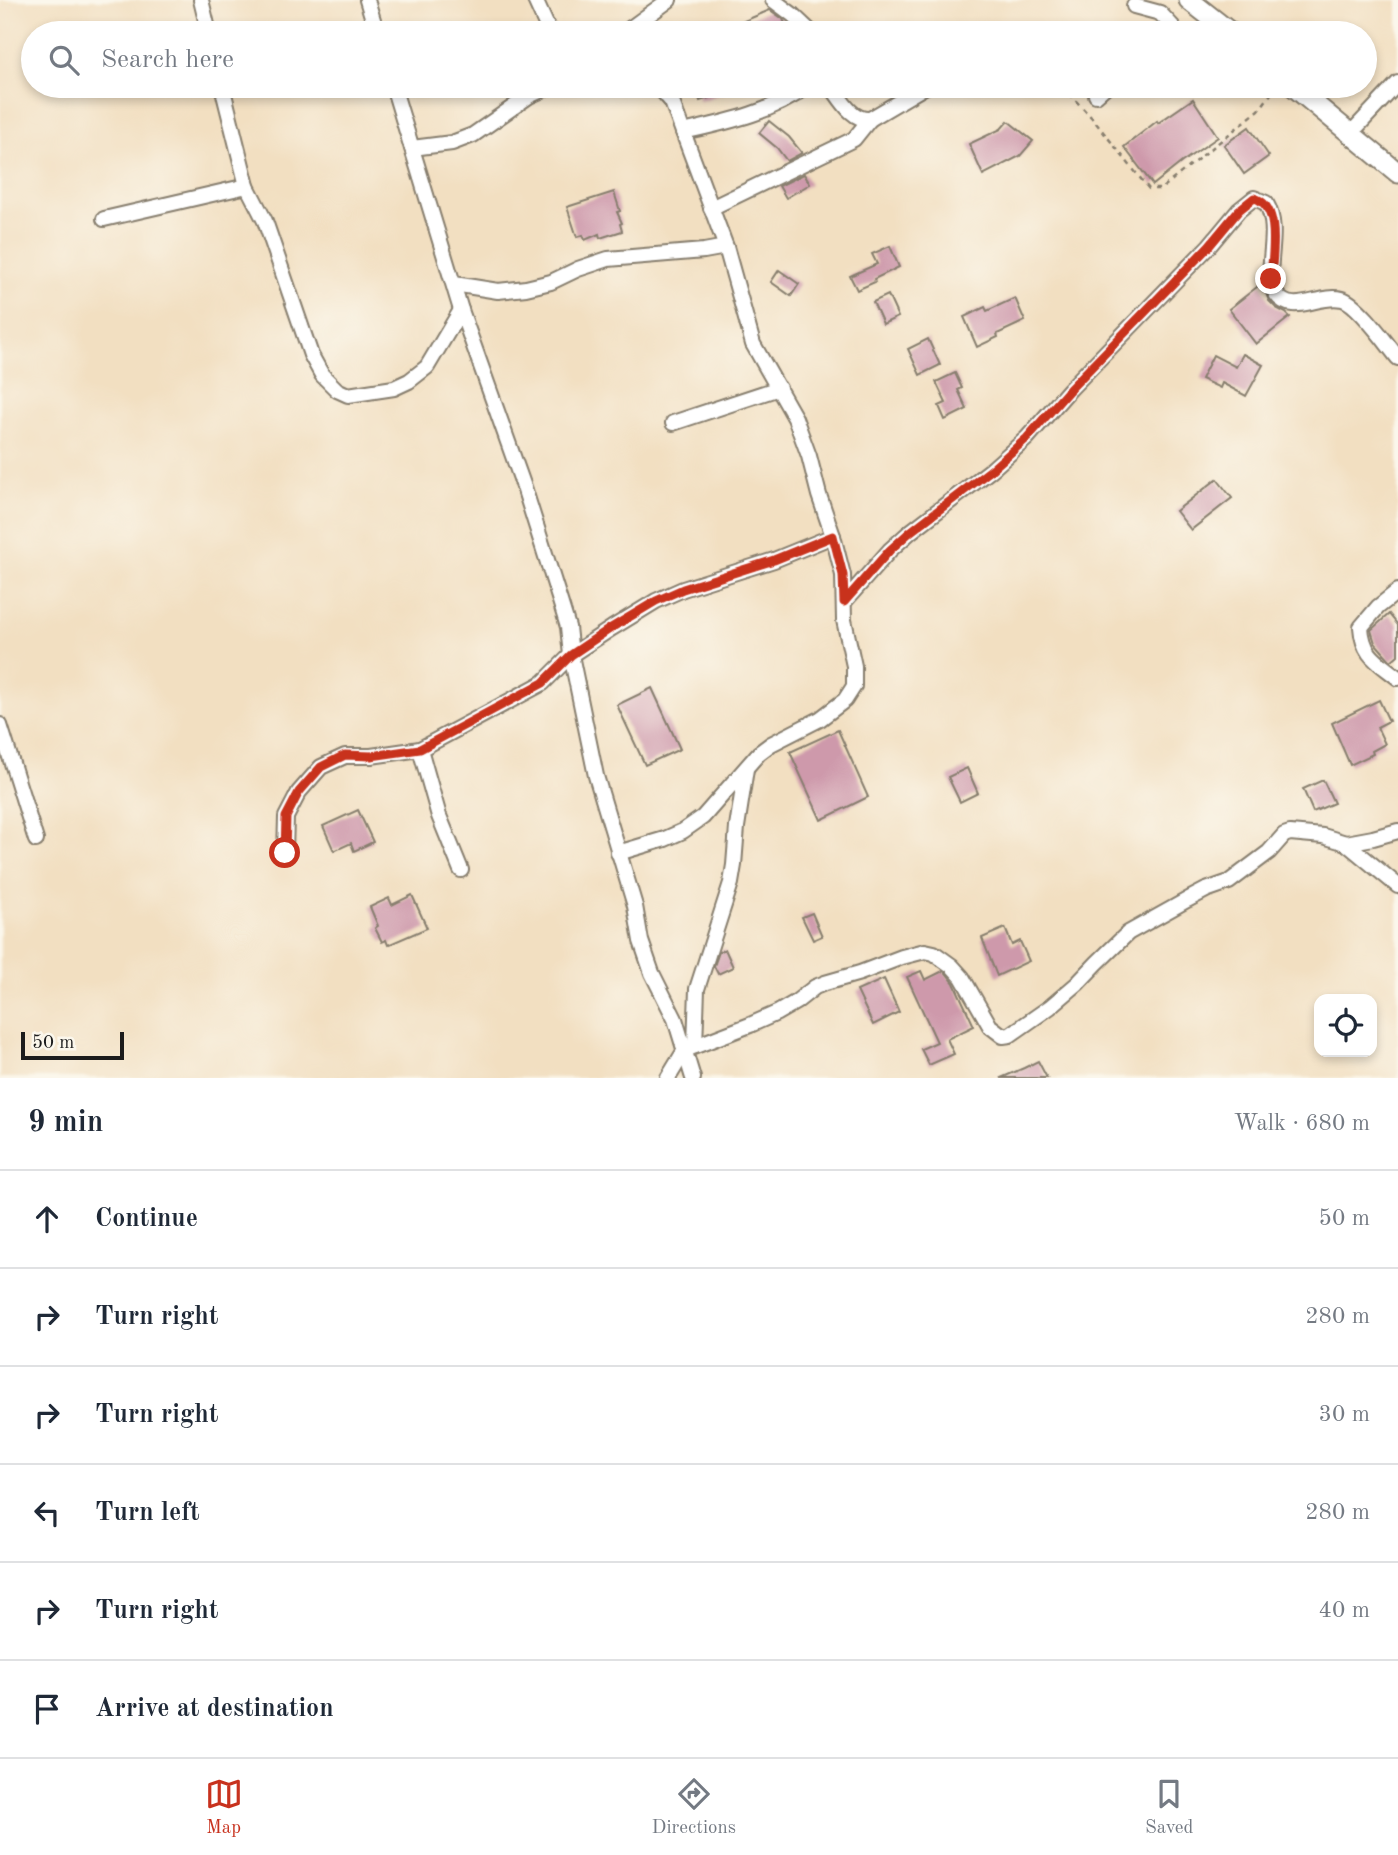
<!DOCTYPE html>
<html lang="en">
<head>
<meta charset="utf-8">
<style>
  :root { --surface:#fff; --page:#f2f2f3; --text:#1f2937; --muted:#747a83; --line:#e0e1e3; --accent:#c8321e }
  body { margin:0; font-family:"Old Standard TT",serif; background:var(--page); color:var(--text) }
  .controls { position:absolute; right:21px; bottom:21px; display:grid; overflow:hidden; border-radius:14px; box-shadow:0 4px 10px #0003 }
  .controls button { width:63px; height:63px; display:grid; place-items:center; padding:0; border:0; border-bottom:2px solid var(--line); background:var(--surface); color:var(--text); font:35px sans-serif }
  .scale { position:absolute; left:21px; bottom:18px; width:103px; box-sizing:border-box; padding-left:7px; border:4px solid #1c1c1c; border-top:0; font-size:19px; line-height:24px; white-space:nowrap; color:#1c1c1c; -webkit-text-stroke:5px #fbf7ec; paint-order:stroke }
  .stop { position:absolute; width:21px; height:21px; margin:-16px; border:5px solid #c8321e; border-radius:50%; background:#fff }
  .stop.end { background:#c8321e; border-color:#fff; box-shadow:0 2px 7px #0008 }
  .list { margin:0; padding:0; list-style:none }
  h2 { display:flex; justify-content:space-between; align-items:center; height:91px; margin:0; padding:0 28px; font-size:30px }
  h2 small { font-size:23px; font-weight:400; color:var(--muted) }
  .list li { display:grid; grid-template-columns:46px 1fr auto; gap:21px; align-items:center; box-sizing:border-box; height:98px; padding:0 28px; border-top:2px solid var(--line) }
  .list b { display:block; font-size:26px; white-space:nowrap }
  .list em { font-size:23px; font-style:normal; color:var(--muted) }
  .icon { flex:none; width:38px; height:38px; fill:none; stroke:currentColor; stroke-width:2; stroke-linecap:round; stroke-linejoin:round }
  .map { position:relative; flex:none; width:1398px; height:1078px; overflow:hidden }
  .search { position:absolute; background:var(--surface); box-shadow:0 4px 10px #0003; left:21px; right:21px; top:21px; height:77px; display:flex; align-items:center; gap:18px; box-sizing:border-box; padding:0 24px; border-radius:38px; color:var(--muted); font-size:26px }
  .sheet { height:679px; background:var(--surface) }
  nav { display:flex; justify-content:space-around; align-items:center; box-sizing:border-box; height:98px; border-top:2px solid var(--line); background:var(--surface); font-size:19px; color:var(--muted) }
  nav a { display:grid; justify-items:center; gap:4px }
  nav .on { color:var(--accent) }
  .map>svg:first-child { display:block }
  .building { fill:#ce99ab }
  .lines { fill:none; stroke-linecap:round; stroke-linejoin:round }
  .street-casing { stroke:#877e6e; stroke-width:18 }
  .secondary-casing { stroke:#877e6e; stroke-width:23 }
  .path { stroke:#877e6e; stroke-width:2.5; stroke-dasharray:5 5; stroke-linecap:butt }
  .street { stroke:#fff; stroke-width:14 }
  .secondary { stroke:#fff; stroke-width:19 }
  .route { stroke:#c8321e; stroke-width:9 }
</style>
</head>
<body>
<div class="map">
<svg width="1398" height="1078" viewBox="0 0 1398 1078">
  <rect width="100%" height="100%" fill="#fbf7ec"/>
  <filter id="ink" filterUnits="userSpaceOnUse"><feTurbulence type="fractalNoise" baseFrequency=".0143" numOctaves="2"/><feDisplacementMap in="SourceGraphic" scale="14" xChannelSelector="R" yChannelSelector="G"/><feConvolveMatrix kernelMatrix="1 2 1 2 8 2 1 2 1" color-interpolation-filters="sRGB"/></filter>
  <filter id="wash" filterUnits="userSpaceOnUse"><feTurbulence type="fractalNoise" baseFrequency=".00686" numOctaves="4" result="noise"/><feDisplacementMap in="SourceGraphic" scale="28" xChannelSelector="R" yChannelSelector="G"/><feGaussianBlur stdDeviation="1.57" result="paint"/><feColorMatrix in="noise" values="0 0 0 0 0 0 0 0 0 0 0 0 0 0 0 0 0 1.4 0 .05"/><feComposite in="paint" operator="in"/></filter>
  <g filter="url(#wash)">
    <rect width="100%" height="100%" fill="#f2dfc1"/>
    <g id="blocks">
      <g class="building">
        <polygon points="770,10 783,19 789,33 750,33 744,21"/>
        <polygon points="695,86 738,86 738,88 700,101"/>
        <polygon points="1193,99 1218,137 1182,162 1153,185 1124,147 1157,121 1158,123"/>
        <polygon points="769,121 789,137 802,153 787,161 777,148 759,133"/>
        <polygon points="1008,121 1033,141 1020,156 983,175 969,144 1001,129"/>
        <polygon points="1249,127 1269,156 1244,174 1224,145"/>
        <polygon points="804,174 810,184 786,198 779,186"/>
        <polygon points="614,192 620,211 617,212 622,223 620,224 622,231 600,238 599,234 585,240 583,235 577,237 567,207"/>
        <polygon points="890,246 899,267 874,279 875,282 857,290 850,276 877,264 872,254"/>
        <polygon points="779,270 799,284 791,296 771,282"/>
        <polygon points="1262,283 1269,301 1276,308 1286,313 1290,317 1256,344 1229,309"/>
        <polygon points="888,295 898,317 883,324 873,302"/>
        <polygon points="1015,298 1025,321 997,334 998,337 977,347 964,317 985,307 987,311"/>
        <polygon points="928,339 940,365 920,375 908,349"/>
        <polygon points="1243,354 1263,365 1246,396 1222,383 1220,388 1201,379 1213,355 1236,367"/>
        <polygon points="955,373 962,388 958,390 967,409 945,420 939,406 946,403 936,382"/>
        <polygon points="1217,479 1232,498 1191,530 1176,511"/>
        <polygon points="1389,614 1398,625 1398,655 1391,661 1375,643 1371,630"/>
        <polygon points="652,688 680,749 645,765 617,705"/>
        <polygon points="1379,700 1389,721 1377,727 1385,744 1372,751 1373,754 1350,765 1332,723"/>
        <polygon points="838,730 868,797 821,820 790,752"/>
        <polygon points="967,768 978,793 960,802 948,777"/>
        <polygon points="1323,780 1334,803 1313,812 1303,789"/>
        <polygon points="358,810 373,842 354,851 351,843 334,851 323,826"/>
        <polygon points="412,895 427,928 388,945 386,940 382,942 375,928 378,926 370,907 389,898 392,905"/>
        <polygon points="812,913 822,936 813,940 802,917"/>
        <polygon points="1005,928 1012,945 1020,941 1029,961 997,976 982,938"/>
        <polygon points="725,949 733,967 718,974 714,966 719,952"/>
        <polygon points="921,971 925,980 943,971 946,973 954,983 974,1026 947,1039 954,1054 929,1065 921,1049 937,1042 907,977"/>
        <polygon points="884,979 899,1012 873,1025 857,991"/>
        <polygon points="1038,1061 1047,1078 1001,1078 1024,1068"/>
      </g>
    </g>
  </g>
  <g filter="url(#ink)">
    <use href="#blocks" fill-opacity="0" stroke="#877e6e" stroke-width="2"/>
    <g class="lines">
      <g class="street-casing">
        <g id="street">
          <polyline points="201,0 209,33"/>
          <polyline points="367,0 377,33"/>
          <polyline points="535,0 550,33"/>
          <polyline points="773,0 793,15 812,33"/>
          <polyline points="1134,6 1160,13 1173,27 1171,33"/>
          <polyline points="624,33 669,0"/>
          <polyline points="222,86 247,186 265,221 311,355 322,375 337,390 348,395 394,388 409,381 427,367 461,310"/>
          <polyline points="393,86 461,310 524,487 560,601 568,627 571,655 596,776 635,906 641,941 652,973 675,1019 693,1078"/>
          <path d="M831,86C841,99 852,121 870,119L926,86"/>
          <polyline points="1096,95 1106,86"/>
          <path d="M683,132C727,122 771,113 808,86"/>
          <polyline points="1351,133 1398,83"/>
          <polyline points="412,148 452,143 473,135 529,96 551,86"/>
          <polyline points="711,208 854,139 870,119"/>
          <polyline points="104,219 247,186"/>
          <polyline points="454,284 498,291 526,288 551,282 578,269 608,259 704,251 726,247"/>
          <polyline points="673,423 779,388"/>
          <path d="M1398,591L1378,607L1361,627C1363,656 1377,661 1398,678"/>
          <path d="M844,602L890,550L910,532L991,470L1027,438L1070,389L1209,246L1239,210L1254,198L1266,203C1283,232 1261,272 1276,294C1292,317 1320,293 1342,299C1357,302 1387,344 1398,358"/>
          <polyline points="0,725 36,840"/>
          <polyline points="420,749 439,816 461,870"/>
          <polyline points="1346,843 1373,838 1398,831"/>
          <polyline points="285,853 286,817 299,792 321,767 345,756 371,756 420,749 543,683 571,655 612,628 656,601 683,589 774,560 833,536 819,495 809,456 795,418 753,344 726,247 683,132 672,102 658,86"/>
          <polyline points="618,853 665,839 683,831 703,817 759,753 771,744 820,719 845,700 854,686 854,666 844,620 843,575 833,536"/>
          <polyline points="695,1046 697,989 731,883 734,865 737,827 746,769"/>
          <polyline points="668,1078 685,1050 750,1025 777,1013 796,1002 815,987 825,983 860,973 902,957 925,951 934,953 952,966 962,977 990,1026 1003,1036 1010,1035 1050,1007 1077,984 1097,963 1128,933 1187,900 1206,890 1229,882 1269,852 1284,835 1290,833 1323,836 1346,843 1398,886"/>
        </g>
      </g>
      <g class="secondary-casing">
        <g id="secondary">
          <polyline points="1189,0 1231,33"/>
          <polyline points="1293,86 1398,173"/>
        </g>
      </g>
      <g class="path">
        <polyline points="1002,22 1013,33"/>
        <polyline points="1062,86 1092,118 1149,189 1161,189 1259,110 1276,87"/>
      </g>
      <use href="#street" class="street"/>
      <use href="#secondary" class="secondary"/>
    </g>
  </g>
  <g class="lines" filter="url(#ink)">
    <path class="route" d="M285,853L286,817L299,792L321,767L345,755L371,756L420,749L543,683L571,655L611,628L656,601L683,589L774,560L833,536L843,575L844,602L890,550L910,532L991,470L1027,438L1070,389L1209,246L1239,210L1254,198C1282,205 1272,257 1271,279"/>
  </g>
</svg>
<div class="controls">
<button><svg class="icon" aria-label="locate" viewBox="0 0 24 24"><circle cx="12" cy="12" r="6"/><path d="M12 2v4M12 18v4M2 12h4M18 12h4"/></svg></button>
</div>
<div class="scale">50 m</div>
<div class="stop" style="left:285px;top:853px"></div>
<div class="stop end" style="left:1271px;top:279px"></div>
<div class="search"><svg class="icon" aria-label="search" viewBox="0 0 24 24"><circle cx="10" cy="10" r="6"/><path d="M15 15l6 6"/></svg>Search here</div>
</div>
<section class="sheet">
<h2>9 min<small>Walk · 680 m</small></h2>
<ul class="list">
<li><svg class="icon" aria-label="ahead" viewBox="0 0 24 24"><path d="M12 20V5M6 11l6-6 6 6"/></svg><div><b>Continue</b></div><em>50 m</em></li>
<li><svg class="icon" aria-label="right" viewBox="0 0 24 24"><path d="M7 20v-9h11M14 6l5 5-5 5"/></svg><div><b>Turn right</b></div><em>280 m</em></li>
<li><svg class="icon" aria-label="right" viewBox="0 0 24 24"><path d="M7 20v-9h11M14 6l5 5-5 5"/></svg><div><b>Turn right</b></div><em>30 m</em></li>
<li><svg class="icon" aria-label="left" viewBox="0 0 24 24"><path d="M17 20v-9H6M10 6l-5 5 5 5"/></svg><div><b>Turn left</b></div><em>280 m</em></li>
<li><svg class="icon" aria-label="right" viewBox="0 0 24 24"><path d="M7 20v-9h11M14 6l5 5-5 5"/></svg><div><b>Turn right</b></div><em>40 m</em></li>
<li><svg class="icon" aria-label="arrive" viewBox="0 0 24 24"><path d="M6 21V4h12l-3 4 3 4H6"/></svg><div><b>Arrive at destination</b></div></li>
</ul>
</section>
<nav>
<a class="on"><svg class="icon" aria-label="map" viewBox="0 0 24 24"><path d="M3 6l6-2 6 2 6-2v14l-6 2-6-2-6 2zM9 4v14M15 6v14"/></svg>Map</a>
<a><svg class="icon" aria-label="directions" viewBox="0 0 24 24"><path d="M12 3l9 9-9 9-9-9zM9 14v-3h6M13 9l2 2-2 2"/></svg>Directions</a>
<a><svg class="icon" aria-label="saved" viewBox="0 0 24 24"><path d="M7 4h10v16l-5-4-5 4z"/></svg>Saved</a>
</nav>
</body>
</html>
